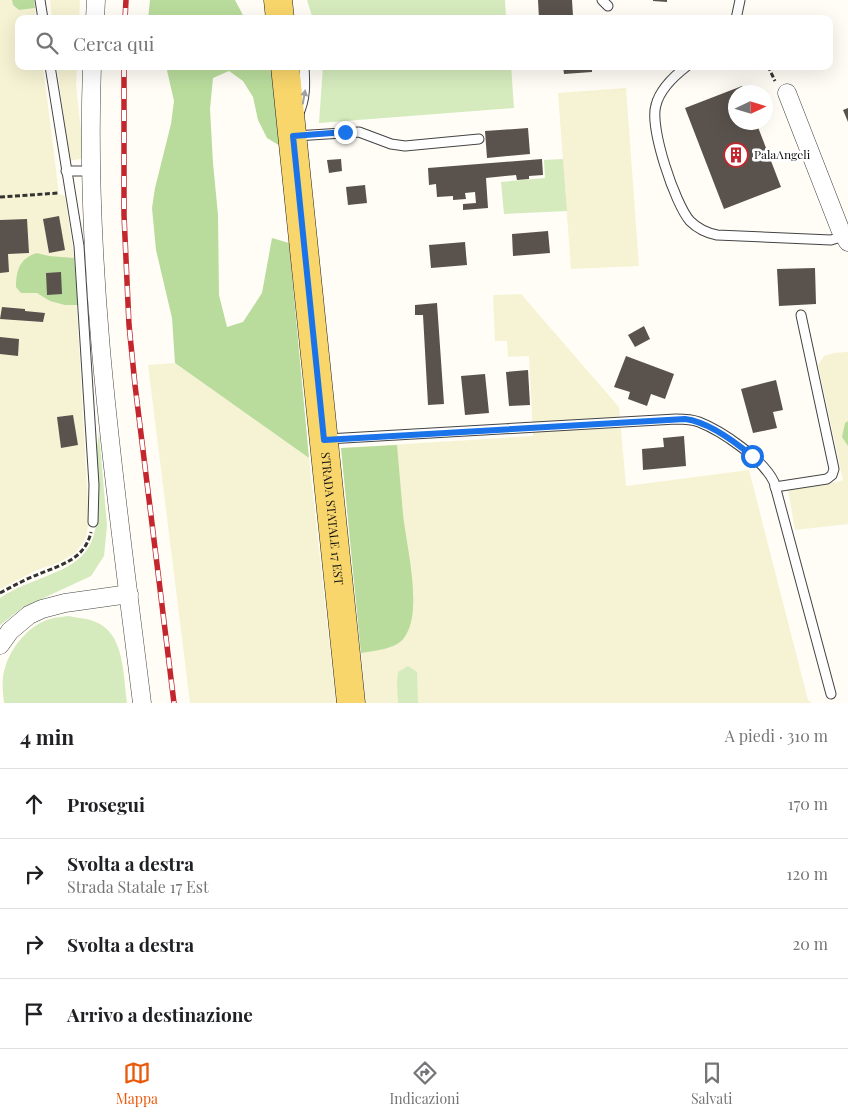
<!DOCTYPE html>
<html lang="it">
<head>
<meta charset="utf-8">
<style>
  :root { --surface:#fff; --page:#f6f6f6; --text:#202124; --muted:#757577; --line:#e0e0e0; --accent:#ea580c }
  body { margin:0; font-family:"Playfair Display",serif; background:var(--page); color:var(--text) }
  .compass { position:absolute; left:728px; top:85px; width:45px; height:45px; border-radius:50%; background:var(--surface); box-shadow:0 5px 20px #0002; rotate:86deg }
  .stop { position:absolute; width:15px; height:15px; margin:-11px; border:4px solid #1a73e8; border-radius:50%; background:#fff }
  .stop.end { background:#1a73e8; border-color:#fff; box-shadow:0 1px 5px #0008 }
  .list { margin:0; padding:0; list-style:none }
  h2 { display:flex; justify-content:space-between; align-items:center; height:65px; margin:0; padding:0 20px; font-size:21px }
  h2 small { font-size:16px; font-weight:400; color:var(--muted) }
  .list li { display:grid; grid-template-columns:32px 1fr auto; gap:15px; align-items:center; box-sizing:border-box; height:70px; padding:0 20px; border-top:1px solid var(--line) }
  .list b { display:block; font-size:19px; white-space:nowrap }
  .list p { margin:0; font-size:16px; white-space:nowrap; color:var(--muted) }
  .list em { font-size:16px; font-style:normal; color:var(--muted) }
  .icon { flex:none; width:28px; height:28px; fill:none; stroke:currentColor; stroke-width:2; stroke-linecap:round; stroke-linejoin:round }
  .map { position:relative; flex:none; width:848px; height:703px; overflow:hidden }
  .search { position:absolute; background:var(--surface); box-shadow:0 5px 20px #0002; left:15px; right:15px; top:15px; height:55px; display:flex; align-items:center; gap:12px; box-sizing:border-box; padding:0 18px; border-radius:10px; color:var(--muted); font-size:19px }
  .sheet { height:345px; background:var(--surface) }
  nav { display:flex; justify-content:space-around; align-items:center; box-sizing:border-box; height:70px; border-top:1px solid var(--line); background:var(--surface); font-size:14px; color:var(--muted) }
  nav a { display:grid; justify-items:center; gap:2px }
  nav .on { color:var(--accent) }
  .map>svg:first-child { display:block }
  .farmland { fill:#f6f3d4 }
  .green { fill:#d5ebbd }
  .forest { fill:#b9dc9c }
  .building { fill:#5a524d }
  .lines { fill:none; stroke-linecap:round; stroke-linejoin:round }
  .lane-casing { stroke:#444; stroke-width:11 }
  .street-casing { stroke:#444; stroke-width:19 }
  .primary-casing { stroke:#222; stroke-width:29 }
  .path { stroke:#333; stroke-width:3; stroke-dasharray:5 2.5; stroke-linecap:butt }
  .lane { stroke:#fff; stroke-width:9 }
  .street { stroke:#fff; stroke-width:18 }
  .primary { stroke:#f9d66b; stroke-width:28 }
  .rail-casing { stroke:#c4262e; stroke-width:5.5 }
  .rail { stroke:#fff; stroke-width:4; stroke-dasharray:11; stroke-linecap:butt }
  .oneway { fill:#a0a0a0 }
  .route { stroke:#1a73e8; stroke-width:6 }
  .labels { text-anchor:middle; stroke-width:5; stroke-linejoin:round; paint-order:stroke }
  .poi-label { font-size:12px; fill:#111; stroke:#fff; text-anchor:start }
  .street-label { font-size:12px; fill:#111; stroke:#fff }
</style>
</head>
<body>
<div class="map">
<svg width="848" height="703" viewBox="0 0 848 703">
  <rect width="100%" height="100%" fill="#fffdf5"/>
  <g class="farmland">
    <polygon points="0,0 12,0 13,5 19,10 35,8 36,19 19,19 19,66 43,66 59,194 65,196 74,258 89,521 86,538 76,552 60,562 37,570 0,589"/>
    <polygon points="50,0 80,0 79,19 52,19"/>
    <polygon points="57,66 77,66 76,85 84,158 69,161"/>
    <polygon points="626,88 639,266 571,269 558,93"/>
    <polygon points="521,294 619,407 626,486 749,470 808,700 812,703 366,703 341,448 533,436 529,356 508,357 507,341 495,341 493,295"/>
    <polygon points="848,352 848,524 795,530 788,490 827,485 843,480 818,365 824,356 833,353"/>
    <polygon points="175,363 309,458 336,703 190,703 148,365"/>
  </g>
  <g class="green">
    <polygon points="307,0 505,0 506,19 313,19"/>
    <polygon points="323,66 511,66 514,108 319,123"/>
    <polygon points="563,159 567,211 504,214 501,182 545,178 544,160"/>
    <path d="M99,432L107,526L104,556L91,576L22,608L0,625V598C19,585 42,579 63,569C109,547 94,507 95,467C95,455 98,444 99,432Z"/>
    <path d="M69,616C77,618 86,618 93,621C125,631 123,675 127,703H4C3,692 1,679 5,668C11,647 29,625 50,619C56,617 63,617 69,616Z"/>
    <polygon points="408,666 417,672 418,703 398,703 397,684 398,672"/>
  </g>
  <g class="forest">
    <polygon points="12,0 34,0 35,8 19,10 13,5"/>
    <polygon points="150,0 235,0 245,19 148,19"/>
    <polygon points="166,66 272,66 282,147 267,138 258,120 253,97 243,81 229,71 213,78 210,109 213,163 218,215 219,295 227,327 243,322 262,293 272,238 289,243 309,458 175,363 172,318 156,250 152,208 155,188 171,124 174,101"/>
    <path d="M37,253L49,256L74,258L78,305H65L50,301L37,293H21L16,287C16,270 20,258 37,253Z"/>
    <polygon points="848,421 848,446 842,437 845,423"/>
    <path d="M397,445C399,468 401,491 403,514C406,545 424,612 404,638C396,649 374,651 361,653L341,448Z"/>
  </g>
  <g class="building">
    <polygon points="538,0 572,0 573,16 567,16 567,19 539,19"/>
    <polygon points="653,0 667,0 667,2 653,1"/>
    <polygon points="563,66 592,66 592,72 564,74"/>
    <polygon points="742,86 744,92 736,92 736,122 756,122 781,187 724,209 685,108"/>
    <polygon points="848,108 848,122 843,110"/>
    <polygon points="528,128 530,154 487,158 485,131"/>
    <polygon points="341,159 342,171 329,173 327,160"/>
    <polygon points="542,159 543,175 529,176 529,179 517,180 516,175 486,178 488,208 463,210 463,204 476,203 475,192 465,193 466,199 453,200 453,196 437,197 436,184 429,185 428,168"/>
    <polygon points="365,185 367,203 348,205 346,187"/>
    <polygon points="59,216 65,250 49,253 43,219"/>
    <polygon points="27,219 29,253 8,254 9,272 0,273 0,220"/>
    <polygon points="548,231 550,253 513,256 512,234"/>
    <polygon points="465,242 467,265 431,268 429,245"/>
    <polygon points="815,268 816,304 779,306 777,269"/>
    <polygon points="61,272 62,294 47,295 46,273"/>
    <polygon points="437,303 444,404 428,405 423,315 415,315 415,305"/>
    <polygon points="2,307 25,309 25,311 45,313 43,322 0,319"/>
    <polygon points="644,326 650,339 635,347 628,335"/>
    <polygon points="0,337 19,339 18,356 0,354"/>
    <polygon points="626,356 674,374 665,399 651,394 647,406 628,399 630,392 614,387"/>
    <polygon points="528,370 530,405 509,406 506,372"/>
    <polygon points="485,374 489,413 465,415 461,376"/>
    <polygon points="776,380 783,410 773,412 777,428 753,433 741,389"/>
    <polygon points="73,415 78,445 61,448 57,417"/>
    <polygon points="684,436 686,466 643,470 642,449 664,447 663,438"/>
  </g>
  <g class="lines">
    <g class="lane-casing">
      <g id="lane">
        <polyline points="40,0 43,19"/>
        <polyline points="602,0 608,6"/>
        <polyline points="736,19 740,0"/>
        <polyline points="50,66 79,246 94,485 93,522"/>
        <path d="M687,66C674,76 660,89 656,105C649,127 675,204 690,221C698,229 707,233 717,235L831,240L844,236"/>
        <path d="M298,115C306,99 305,83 304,66"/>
        <polyline points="295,136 359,132 391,144 405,146 479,139"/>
        <polyline points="66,171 91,171"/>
        <path d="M327,439L676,419C683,419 691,419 699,422C722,431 763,459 774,482L831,694"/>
        <polyline points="775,487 827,479 832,475 834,469 801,315"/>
      </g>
    </g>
    <g class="street-casing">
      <g id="street">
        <polyline points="95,19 96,0"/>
        <path d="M92,66C84,280 116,492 142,703"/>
        <polyline points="787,93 840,229 848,242"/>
        <polyline points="0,645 10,631 29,615 42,609 65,603 129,594"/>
      </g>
    </g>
    <g class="primary-casing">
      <g id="primary">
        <polyline points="278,0 280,19"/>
        <path id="s1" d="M285,66L351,703"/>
      </g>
    </g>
    <g class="path">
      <polyline points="768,66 775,81"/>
      <polyline points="0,197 59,193"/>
      <path d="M0,593C13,586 26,579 39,574C61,565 85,559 91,532"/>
    </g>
    <use href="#lane" class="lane"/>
    <use href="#street" class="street"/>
    <use href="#primary" class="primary"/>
    <g class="rail-casing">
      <g id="rail">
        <polyline points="125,19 126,0"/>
        <polyline points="124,66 124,215 129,325 135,385 174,703"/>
      </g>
    </g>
    <use href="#rail" class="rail"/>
  </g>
  <defs><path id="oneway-solid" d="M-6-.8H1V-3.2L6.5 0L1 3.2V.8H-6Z" transform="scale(1.25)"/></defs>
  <use class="oneway" href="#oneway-solid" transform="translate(304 97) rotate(-80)"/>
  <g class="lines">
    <path class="route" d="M345,132L293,136L324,440L685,419C709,422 734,441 752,456"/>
  </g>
  <defs>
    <g id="building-ring" transform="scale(1.25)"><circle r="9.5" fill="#fff" stroke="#c4262e" stroke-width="1.5"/><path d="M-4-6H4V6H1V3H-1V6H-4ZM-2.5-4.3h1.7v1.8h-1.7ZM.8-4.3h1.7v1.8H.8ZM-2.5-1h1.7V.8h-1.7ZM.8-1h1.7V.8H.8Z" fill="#c4262e"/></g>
  </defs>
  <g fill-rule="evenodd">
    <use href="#building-ring" x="736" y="155"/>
  </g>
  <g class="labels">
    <g class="poi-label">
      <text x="754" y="159">PalaAngeli</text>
    </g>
    <g class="street-label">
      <text dy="4" stroke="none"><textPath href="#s1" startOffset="455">STRADA STATALE 17 EST</textPath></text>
    </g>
  </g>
</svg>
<svg class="compass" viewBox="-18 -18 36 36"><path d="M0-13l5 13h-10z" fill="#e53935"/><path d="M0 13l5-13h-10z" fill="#757577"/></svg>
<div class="stop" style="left:752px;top:456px"></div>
<div class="stop end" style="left:345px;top:132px"></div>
<div class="search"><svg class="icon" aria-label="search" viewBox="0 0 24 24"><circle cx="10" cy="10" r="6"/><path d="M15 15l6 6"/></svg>Cerca qui</div>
</div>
<section class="sheet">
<h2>4 min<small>A piedi · 310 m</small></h2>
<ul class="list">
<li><svg class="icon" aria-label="ahead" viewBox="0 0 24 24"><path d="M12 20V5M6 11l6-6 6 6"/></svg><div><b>Prosegui</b></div><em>170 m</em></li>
<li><svg class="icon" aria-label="right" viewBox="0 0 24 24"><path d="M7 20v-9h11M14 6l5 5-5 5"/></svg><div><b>Svolta a destra</b><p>Strada Statale 17 Est</p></div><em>120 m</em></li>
<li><svg class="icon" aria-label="right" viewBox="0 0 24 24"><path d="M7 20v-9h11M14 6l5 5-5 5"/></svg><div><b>Svolta a destra</b></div><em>20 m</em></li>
<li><svg class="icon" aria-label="arrive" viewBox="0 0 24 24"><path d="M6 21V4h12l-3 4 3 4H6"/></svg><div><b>Arrivo a destinazione</b></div></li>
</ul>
</section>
<nav>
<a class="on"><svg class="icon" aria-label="map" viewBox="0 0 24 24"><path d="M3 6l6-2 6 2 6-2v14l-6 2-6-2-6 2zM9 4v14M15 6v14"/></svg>Mappa</a>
<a><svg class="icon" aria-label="directions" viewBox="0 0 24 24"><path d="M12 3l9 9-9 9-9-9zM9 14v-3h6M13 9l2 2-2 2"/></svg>Indicazioni</a>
<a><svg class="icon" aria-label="saved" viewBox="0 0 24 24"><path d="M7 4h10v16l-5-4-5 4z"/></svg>Salvati</a>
</nav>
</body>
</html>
